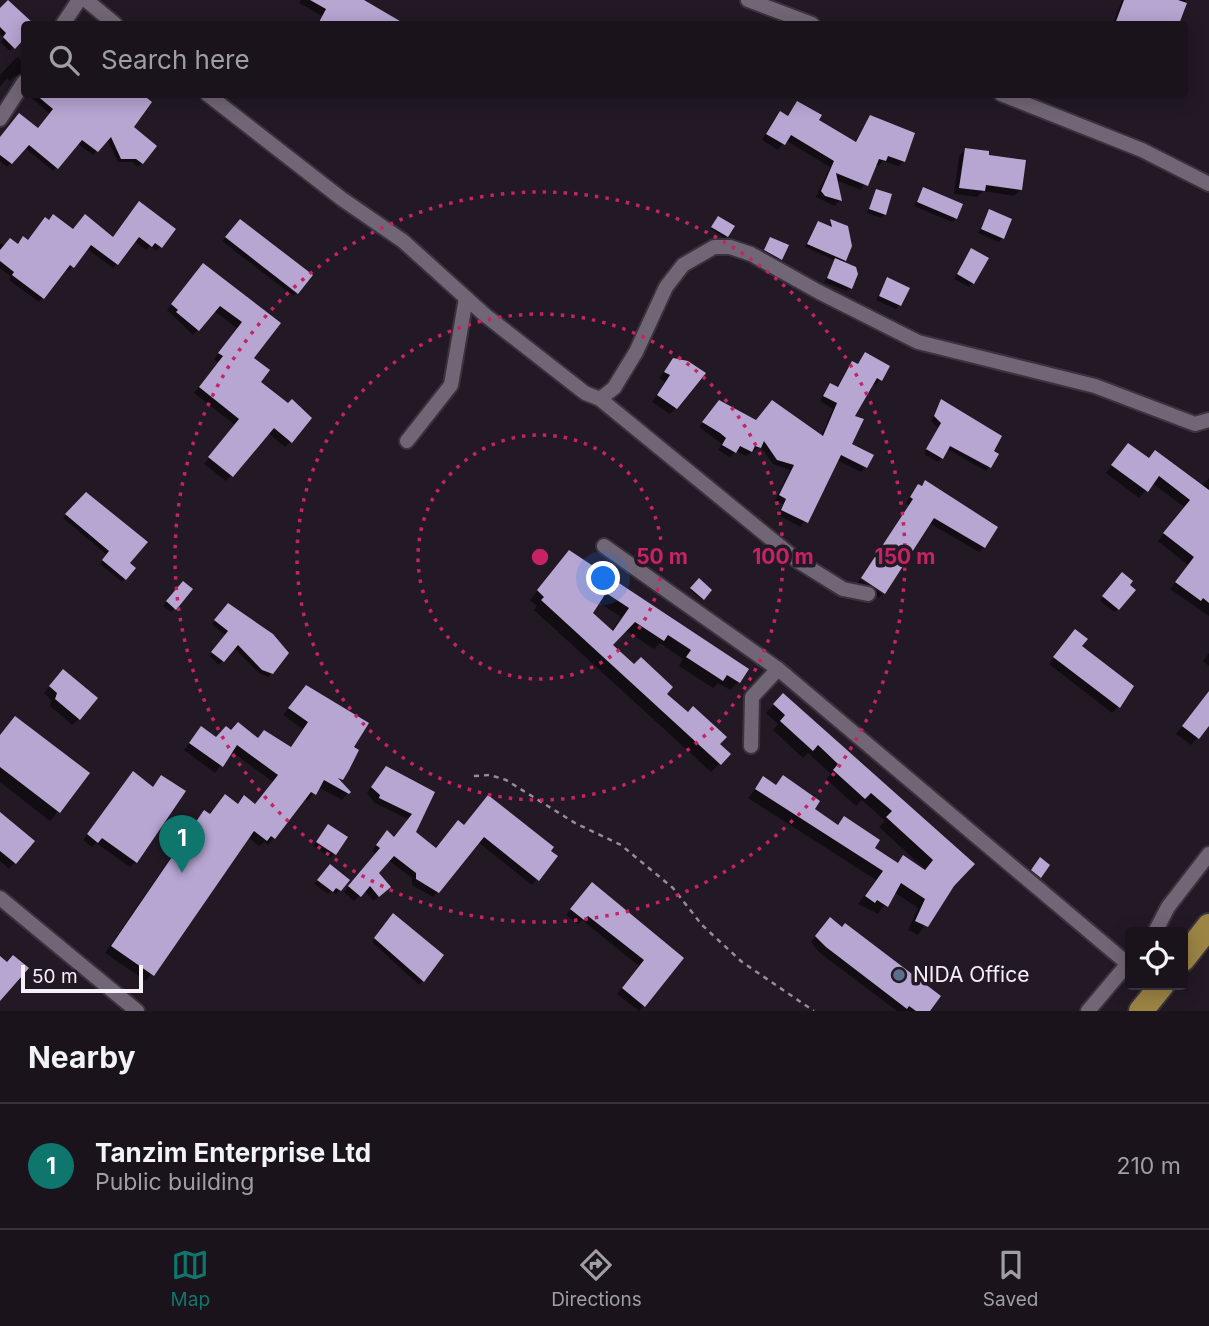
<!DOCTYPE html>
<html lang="en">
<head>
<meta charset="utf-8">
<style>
  :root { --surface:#1a131c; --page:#272029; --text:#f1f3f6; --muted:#9f9ea3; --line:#38323b; --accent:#0f766e }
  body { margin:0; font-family:Inter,sans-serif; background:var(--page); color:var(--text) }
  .controls { position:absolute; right:21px; bottom:21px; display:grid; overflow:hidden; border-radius:7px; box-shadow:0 4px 18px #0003 }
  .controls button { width:63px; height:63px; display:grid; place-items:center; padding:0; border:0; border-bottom:2px solid var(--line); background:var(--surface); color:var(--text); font:35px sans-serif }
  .scale { position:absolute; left:21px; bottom:18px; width:122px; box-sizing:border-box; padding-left:7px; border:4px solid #f6f0f9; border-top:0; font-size:19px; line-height:24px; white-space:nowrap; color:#f6f0f9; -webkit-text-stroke:5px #221925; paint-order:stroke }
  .you { position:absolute; left:604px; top:579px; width:24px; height:24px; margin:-18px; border:5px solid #fff; border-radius:50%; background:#1a73e8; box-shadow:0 0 0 10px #1a73e833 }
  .badge { display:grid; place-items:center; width:46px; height:46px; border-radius:50%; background:var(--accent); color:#fff; font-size:23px; font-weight:700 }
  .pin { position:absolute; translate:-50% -58px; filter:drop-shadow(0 2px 4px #0008) }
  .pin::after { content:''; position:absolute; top:37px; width:24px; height:21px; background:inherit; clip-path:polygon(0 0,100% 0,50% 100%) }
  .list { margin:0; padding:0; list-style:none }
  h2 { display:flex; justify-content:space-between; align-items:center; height:91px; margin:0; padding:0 28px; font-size:30px }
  h2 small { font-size:23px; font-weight:400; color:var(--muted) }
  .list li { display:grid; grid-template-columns:46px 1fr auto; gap:21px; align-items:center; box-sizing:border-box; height:126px; padding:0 28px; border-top:2px solid var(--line) }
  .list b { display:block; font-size:26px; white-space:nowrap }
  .list p { margin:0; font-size:23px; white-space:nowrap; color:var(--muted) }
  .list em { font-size:23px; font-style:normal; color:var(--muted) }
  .icon { flex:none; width:38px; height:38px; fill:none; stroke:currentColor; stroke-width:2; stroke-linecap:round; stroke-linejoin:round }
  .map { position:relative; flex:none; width:1209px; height:1011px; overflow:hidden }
  .search { position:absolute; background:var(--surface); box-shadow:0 4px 18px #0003; left:21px; right:21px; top:21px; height:77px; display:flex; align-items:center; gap:18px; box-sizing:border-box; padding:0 24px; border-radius:7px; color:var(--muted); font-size:26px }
  .sheet { height:217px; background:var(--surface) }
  nav { display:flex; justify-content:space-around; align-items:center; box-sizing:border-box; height:98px; border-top:2px solid var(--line); background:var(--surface); font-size:19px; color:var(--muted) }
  nav a { display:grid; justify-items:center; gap:4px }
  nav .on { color:var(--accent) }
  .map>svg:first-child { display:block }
  .shadow { fill:#0007; fill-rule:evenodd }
  .building { fill:#b7a5d2; fill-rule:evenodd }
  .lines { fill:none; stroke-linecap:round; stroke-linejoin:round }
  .minor-casing { stroke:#3a333d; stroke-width:18 }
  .trunk-casing { stroke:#3a333d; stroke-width:28 }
  .path { stroke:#958d98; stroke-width:2.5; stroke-dasharray:5 5; stroke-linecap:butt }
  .minor { stroke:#716675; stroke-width:14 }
  .trunk { stroke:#9c8444; stroke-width:24 }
  .ring { fill:none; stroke:#c52363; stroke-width:3.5; stroke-dasharray:3.5 7 }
  .service-dot { fill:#5c6f8a; stroke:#221925; stroke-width:2.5 }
  .labels { text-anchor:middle; stroke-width:7; stroke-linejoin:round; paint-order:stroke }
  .poi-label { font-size:21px; fill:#f6f0f9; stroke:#221925; text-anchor:start }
  .centre { fill:#c52363; stroke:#221925; stroke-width:3.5 }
  .ring-label { font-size:21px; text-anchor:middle; font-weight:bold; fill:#c52363; stroke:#221925; stroke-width:7; stroke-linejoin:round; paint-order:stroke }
</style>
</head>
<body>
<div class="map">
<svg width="1209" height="1011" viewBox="0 0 1209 1011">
  <rect width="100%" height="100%" fill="#221925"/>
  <g class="shadow">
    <polygon points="301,0 358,0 344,24 317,24 322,16 299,3"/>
    <polygon points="1122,0 1186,0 1177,24 1113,24"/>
    <polygon points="8,2 31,24 24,24 24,36 10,51 0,42 4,38 0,34 0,10"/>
    <polygon points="17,57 24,62 24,77 15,76 10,81 7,78 0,87 0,75"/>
    <polygon points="27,94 139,94 132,128 142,163 138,167 132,162 118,162 107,139 93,155 77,143 53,171 24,147 7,167 0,161 0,138 38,130 50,114"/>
    <polygon points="797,103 817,120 854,143 870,117 904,161 898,166 883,161 879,166 874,164 861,190 836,180 840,200 835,206 816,197 830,167 785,140 778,150 762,140 774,119 780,113 787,117"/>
    <polygon points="965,150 987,157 1021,189 1014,196 983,191 977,197 954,194 959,156"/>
    <polygon points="923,189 956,218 952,222 914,206"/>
    <polygon points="876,191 885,214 881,218 867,213"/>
    <polygon points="135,208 161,247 156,251 150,246 146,250 134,241 113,268 86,248 68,271 65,269 39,302 9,280 11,277 0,268 0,244 17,245 72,231 113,239"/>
    <polygon points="989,211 1003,238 999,242 978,233"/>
    <polygon points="717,220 732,227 725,238 711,229"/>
    <polygon points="831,221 844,260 842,263 850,288 846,291 824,282 836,261 805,247 815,226 818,223 829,228"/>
    <polygon points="236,225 297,292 293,296 222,241"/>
    <polygon points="771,239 787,246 777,263 762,255"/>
    <polygon points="968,254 973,283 969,287 954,279"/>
    <polygon points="198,271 278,323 252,359 259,383 291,441 285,447 268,433 226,481 204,464 235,425 194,393 218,363 214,359 238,329 214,311 193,335 167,310"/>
    <polygon points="887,279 900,305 896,309 876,300"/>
    <polygon points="865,354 888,367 876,385 872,383 853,416 850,445 866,467 861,472 837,460 801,527 777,515 783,504 775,501 790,470 773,464 760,446 746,456 736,451 730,457 718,450 722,444 699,427 714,407 756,422 821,437 833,409 820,401 826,390 831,385 836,388 848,368 852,363 857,365"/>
    <polygon points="674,360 676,408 670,414 652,402 665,382 659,378"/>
    <polygon points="941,401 996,455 986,471 947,449 938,462 924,454 938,428 931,421"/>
    <polygon points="1121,452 1148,460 1201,486 1209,478 1209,616 1170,589 1188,565 1158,541 1184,507 1152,483 1139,498 1106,473"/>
    <polygon points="925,482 984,547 979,552 929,523 906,503 913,491"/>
    <polygon points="86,494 133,569 122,582 100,564 107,555 63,518"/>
    <path d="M569,552L738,682L730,690L718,683L713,688L679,666L683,659L660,643L654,649L625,630L611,645L729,754L711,772L534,610L537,606L530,600ZM598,602L621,617L611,632L590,613Z"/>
    <polygon points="1118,578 1118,609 1114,612 1100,601"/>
    <polygon points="860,579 882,594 879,598 857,584"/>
    <polygon points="699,581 710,590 702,600 690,590"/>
    <polygon points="179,587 174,609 171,612 163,606"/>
    <polygon points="224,609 272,673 268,677 259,673 234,648 219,665 209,656 226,636 212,624"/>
    <polygon points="1069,637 1080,646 1118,707 1112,713 1049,664"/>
    <polygon points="1209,653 1209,666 1203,661"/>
    <polygon points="57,678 79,719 72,725 50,706 51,700 44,693"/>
    <polygon points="1209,691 1209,723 1191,745 1176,734"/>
    <polygon points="300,693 352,747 339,781 349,792 342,800 318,787 308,801 304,798 268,845 264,842 259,846 248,837 146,981 105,953 198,818 204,812 209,816 237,805 244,798 254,806 273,782 231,751 215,773 184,750 201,729 216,739 257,739 290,748 303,729 283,715"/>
    <polygon points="783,696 972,864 953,885 918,935 908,930 918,908 894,892 878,914 858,904 876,880 748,798 764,778 775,786 783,778 812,809 836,826 845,818 872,848 897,865 928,872 879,827 885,821 862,800 856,806 826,779 831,774 808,753 803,758 773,730 778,724 766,713"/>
    <polygon points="15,718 88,774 50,821 0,782 0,735"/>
    <polygon points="381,774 433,793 414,833 436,850 463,827 549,851 556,857 532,885 478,842 433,897 412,885 412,878 388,860 377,873 389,887 373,901 364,890 354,901 344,892 376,854 372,851 382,837 394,839 408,819 375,803 367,793"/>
    <polygon points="161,777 136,862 130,867 96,843 92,847 83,840 127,779 152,789"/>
    <polygon points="0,815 33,841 9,869 0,861"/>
    <polygon points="328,826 345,838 331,858 313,846"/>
    <polygon points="326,870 347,880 336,894 331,891 328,894 314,884"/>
    <polygon points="587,890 681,958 639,1011 617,994 639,966 582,920 578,924 566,915"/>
    <polygon points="389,919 442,955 419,985 372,942"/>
    <polygon points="825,925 927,1011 897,1011 820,953 811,942"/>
  </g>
  <g class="building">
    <polygon points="8,0 34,24 24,24 24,39 15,49 3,37 6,33 0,27 0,8"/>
    <polygon points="310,0 364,0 405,24 318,24 326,9"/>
    <polygon points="1124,0 1178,0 1187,3 1179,24 1115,24"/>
    <polygon points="35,94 142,94 152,102 134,127 157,146 143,164 136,159 121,159 111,137 98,152 82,140 58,169 29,145 12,164 0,155 0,137 19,113 38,128 53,109"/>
    <polygon points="797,101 822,115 819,120 856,142 870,115 915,133 905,162 888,156 886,161 879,159 868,186 836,173 842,201 825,196 821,191 834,161 791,135 785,145 766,134 780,111 788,116"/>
    <polygon points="965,148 989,151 989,155 1026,160 1022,190 986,185 985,191 959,188"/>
    <polygon points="923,187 963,204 957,219 917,202"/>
    <polygon points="876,189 892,194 886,215 869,209"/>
    <polygon points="139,201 176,229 162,248 155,243 152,247 139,237 118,265 91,245 74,268 70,265 44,299 12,275 14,272 0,261 0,250 10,238 18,244 23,236 28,240 45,217 49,220 53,214 73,229 85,214 113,237"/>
    <polygon points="989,209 1012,219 1004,239 981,229"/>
    <polygon points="718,216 735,226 728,237 711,227"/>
    <polygon points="240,219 313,275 298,294 225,237"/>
    <polygon points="830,219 848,226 852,246 846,261 807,244 818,221 832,227"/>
    <polygon points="770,237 789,245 782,260 764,250"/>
    <polygon points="971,248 989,258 974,284 957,274"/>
    <polygon points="835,258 856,267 858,274 852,289 827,278"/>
    <polygon points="203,263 281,323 254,358 270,370 261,382 288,403 292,399 312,418 292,443 274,428 233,477 208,457 239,419 199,387 223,356 218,353 242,322 220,306 199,331 176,312 178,310 171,304"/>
    <polygon points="887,277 910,288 901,306 879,296"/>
    <polygon points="865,352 890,366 882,381 877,378 855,416 864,419 852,444 874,455 867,468 841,455 808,523 781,510 786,499 779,495 794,465 777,460 764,441 761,448 755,446 752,452 740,446 736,453 722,445 726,438 720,433 702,422 719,400 756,420 772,400 823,436 837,403 823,396 830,383 838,387 852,361 858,364"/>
    <polygon points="673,358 688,361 706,373 677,409 657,395 670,375 664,372"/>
    <polygon points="941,399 1002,436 994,451 999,454 991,468 950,446 943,459 926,449 941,423 934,416"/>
    <polygon points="1128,443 1149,458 1155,450 1209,490 1209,603 1203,598 1201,601 1175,582 1194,557 1163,533 1190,500 1159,476 1148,492 1111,465"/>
    <polygon points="925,480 998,527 985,548 934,518 885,594 861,578 913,499 910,497 918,484 922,486"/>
    <polygon points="86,492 148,542 130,563 136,568 126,580 102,560 109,551 65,514"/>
    <path d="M569,550L749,669L740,683L727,675L723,681L686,657L691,650L668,635L664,641L635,622L613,645L634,664L641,657L673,687L667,694L688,712L693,706L727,737L720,744L731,754L721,765L541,600L544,597L537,590ZM606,593L629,608L613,631L593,613Z"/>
    <polygon points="1122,572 1133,581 1130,585 1136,590 1119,610 1102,596"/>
    <polygon points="699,578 712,590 704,600 690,588"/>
    <polygon points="183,581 193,589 176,610 166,601"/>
    <polygon points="228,603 273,634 289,653 273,674 262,670 238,645 224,662 211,652 228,631 214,620"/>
    <polygon points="1075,629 1088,639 1082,646 1134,686 1120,708 1053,657"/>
    <polygon points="63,669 98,698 80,720 55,699 57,693 49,686"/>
    <polygon points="306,685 369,723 354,747 359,750 349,770 343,780 338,778 351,792 349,794 324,780 316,795 311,792 275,839 271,836 267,841 254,831 154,976 111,946 204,810 210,814 225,794 238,804 244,795 255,804 278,775 237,745 223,767 189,743 201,726 216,737 226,726 231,730 238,722 258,738 264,730 291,747 308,722 288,708"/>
    <polygon points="1209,691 1209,726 1199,739 1182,726"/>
    <polygon points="783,693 975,864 954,886 928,927 915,921 925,899 901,883 888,907 877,900 875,903 865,896 883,871 755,789 763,776 776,785 783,775 820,801 815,809 838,825 844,816 880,840 875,848 898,863 903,855 925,870 933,860 886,817 892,811 871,793 865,799 833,770 838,764 818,745 813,751 780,721 785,715 773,704"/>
    <polygon points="15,716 90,773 60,813 0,767 0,735"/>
    <polygon points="386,766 435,792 416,832 436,848 458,820 464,825 488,795 554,847 551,851 558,856 539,881 484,837 439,893 416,879 416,873 394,856 379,873 391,887 379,897 370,886 361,897 348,886 380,848 376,845 387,830 394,837 412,814 379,798 380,795 371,787"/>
    <polygon points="133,771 153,787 161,775 186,791 137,863 102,838 98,843 87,834"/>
    <polygon points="0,812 35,841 16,864 0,851"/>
    <polygon points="328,824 348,837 336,855 316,842"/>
    <polygon points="1040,857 1050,865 1041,878 1031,870"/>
    <polygon points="330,864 350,880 341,891 336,888 333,892 317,880"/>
    <polygon points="592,882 684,958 645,1007 622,988 644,960 588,916 584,920 570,909"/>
    <polygon points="393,913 444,955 424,982 374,938"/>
    <polygon points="830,917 842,927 845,923 941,996 930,1011 916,1011 909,1006 907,1009 826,947 815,936"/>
    <polygon points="13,955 29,968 0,1001 0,956 7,962"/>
  </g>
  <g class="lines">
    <g class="minor-casing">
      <g id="minor">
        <polyline points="86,0 115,24"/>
        <polyline points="748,0 812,24"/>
        <polyline points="63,24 79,0"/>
        <polyline points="207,94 342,199 403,241 485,315 585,393 600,399 614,388 636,352 666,287 683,265 714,247 730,247 751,254 819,292 918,342 1095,386 1195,424 1209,420"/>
        <polyline points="1001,94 1142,150 1209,184"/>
        <polyline points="0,119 24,82"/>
        <polyline points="600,399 798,561 843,589 868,594"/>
        <polyline points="407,441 451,385 466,298"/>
        <polyline points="604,546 778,669 752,697 751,746"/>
        <polyline points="778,669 1128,964"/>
        <polyline points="0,898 137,1011"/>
        <polyline points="1155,932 1168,907 1209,854"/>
        <polyline points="1088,1011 1130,961"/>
      </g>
    </g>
    <g class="trunk-casing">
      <g id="trunk">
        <polyline points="1183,959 1209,926"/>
        <polyline points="1141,1011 1162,985"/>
      </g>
    </g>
    <polyline class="path" points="474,776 490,775 506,780 575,823 621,845 673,888 702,925 742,962 814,1011"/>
    <use href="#minor" class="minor"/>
    <use href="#trunk" class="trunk"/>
  </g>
  <g class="ring">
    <circle cx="540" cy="557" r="122"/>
    <circle cx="540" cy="557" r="243"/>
    <circle cx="540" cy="557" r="365"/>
  </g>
  <circle class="service-dot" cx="899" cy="975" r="7"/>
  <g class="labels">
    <g class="poi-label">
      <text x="913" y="982">NIDA Office</text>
    </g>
  </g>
  <circle cx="540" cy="557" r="10" class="centre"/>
  <g class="ring-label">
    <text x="662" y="564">50 m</text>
    <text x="783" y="564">100 m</text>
    <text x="905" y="564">150 m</text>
  </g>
</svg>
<div class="controls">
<button><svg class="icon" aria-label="locate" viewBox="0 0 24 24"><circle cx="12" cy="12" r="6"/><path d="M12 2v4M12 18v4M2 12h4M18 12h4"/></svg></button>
</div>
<div class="scale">50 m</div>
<div class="you"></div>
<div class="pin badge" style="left:182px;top:873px">1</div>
<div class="search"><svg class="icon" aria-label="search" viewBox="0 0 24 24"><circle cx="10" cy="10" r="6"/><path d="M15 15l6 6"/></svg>Search here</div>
</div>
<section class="sheet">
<h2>Nearby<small></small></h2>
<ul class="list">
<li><span class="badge">1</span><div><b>Tanzim Enterprise Ltd</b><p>Public building</p></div><em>210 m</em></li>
</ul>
</section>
<nav>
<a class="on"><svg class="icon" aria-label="map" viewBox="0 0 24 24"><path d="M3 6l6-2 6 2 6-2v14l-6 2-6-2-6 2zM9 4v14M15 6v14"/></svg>Map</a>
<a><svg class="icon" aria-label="directions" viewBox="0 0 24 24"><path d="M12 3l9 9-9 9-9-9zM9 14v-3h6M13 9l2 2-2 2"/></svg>Directions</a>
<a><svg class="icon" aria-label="saved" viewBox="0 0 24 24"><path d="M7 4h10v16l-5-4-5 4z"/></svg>Saved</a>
</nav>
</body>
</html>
